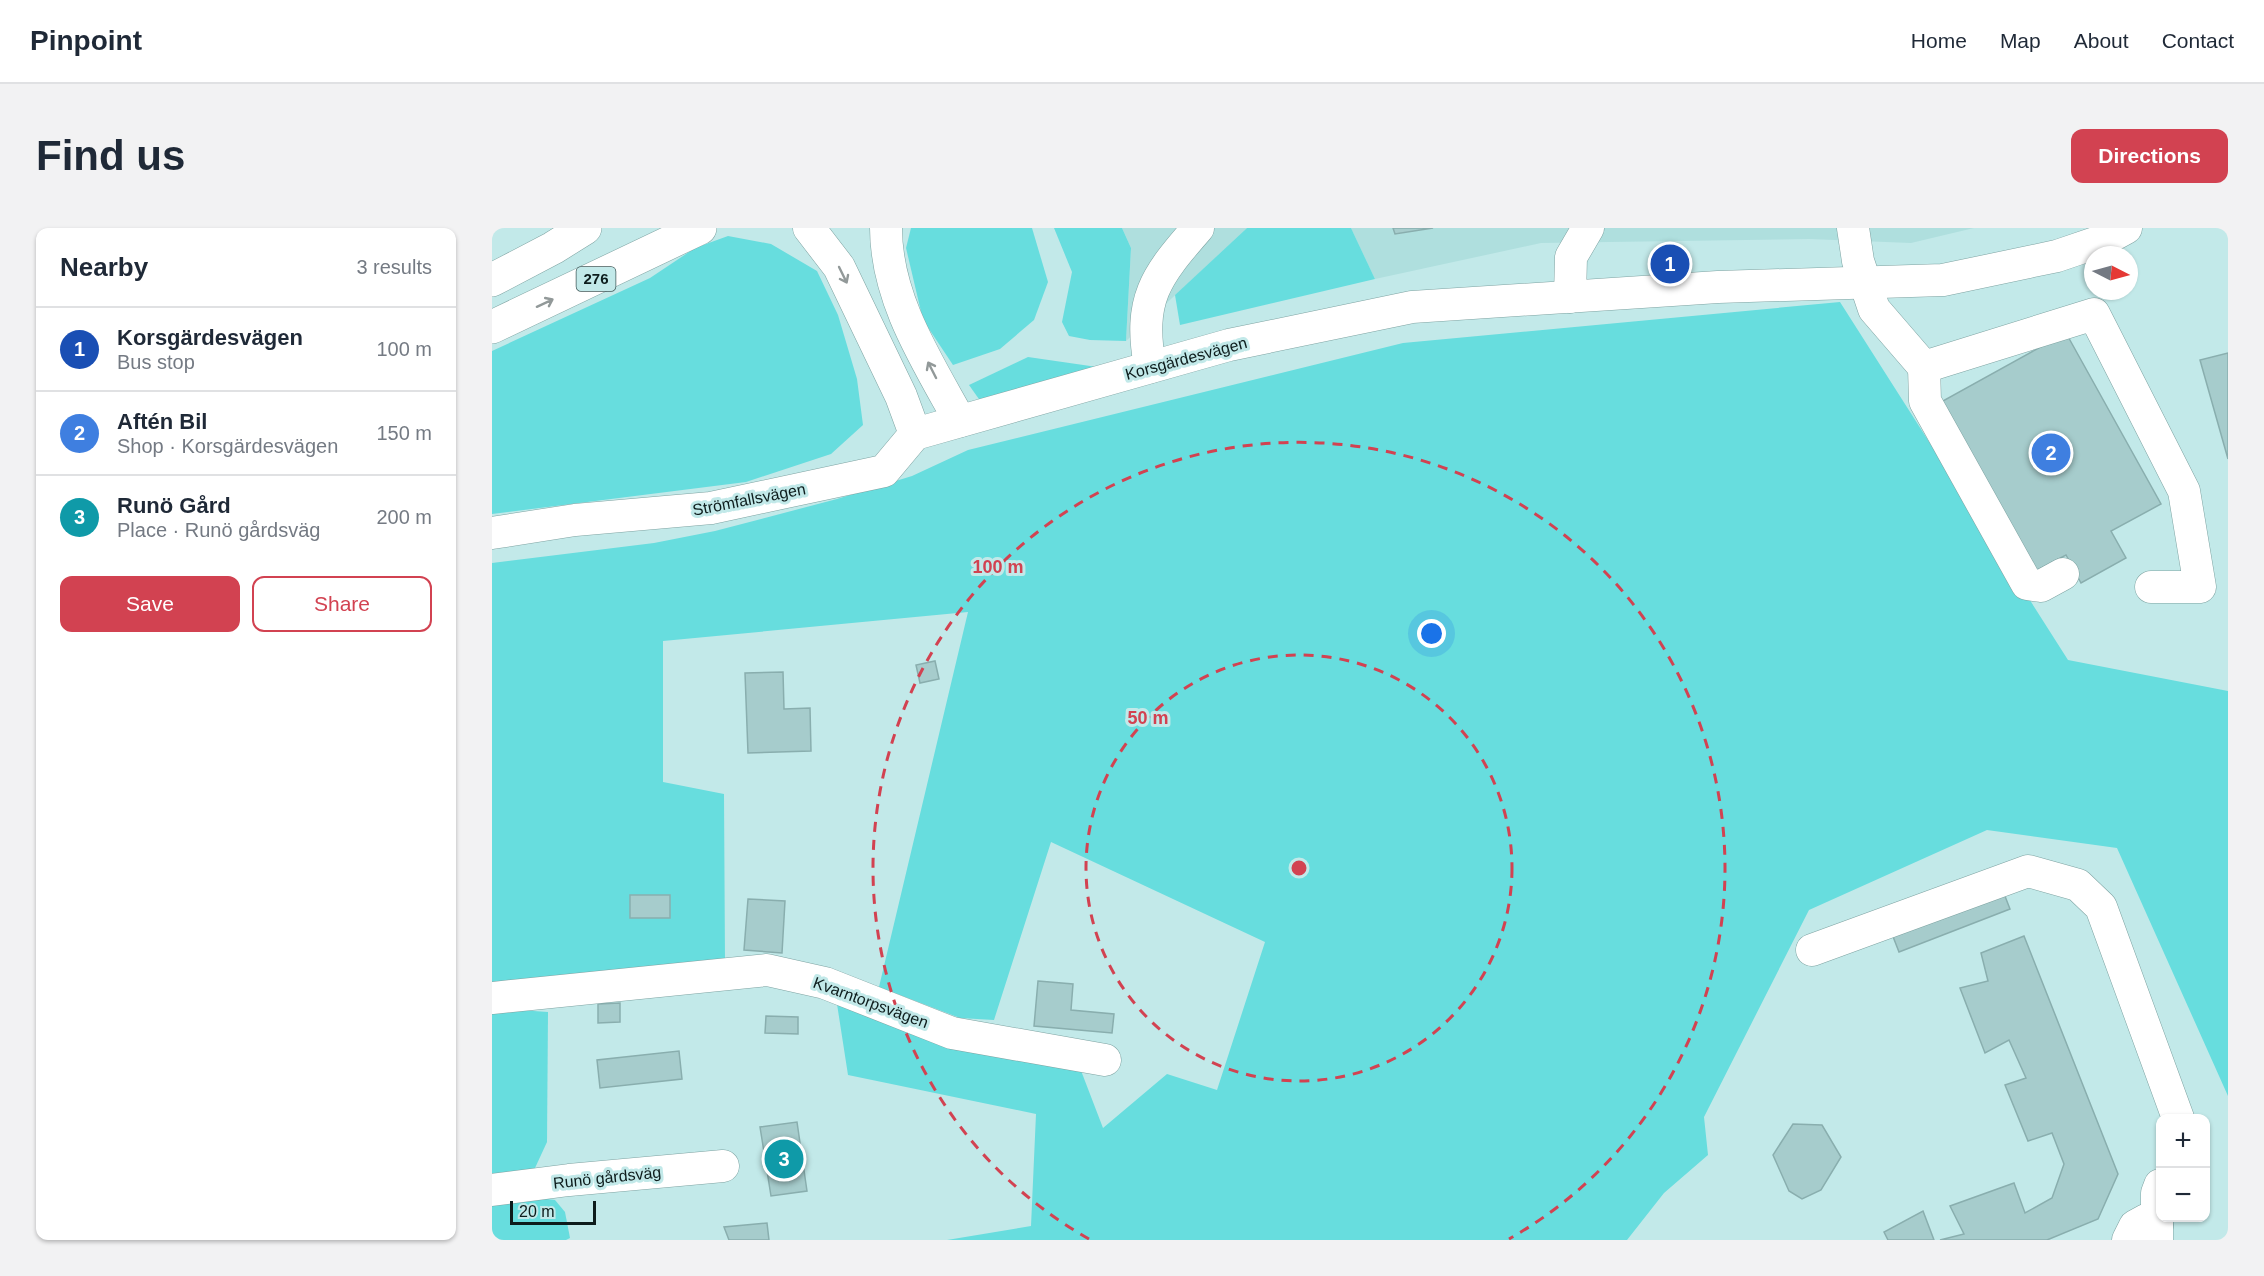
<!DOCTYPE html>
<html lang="en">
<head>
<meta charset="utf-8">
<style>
  :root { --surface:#fff; --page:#f2f2f3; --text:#1f2937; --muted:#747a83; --line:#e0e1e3; --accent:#d24251 }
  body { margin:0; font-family:Arial,sans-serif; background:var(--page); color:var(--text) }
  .controls { position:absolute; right:18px; bottom:18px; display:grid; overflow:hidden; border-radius:12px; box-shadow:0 2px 4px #0004 }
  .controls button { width:54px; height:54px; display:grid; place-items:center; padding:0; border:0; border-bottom:2px solid var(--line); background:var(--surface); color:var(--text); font:30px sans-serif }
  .compass { position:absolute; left:1592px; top:18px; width:54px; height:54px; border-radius:50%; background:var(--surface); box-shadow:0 2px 4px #0004; rotate:96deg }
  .scale { position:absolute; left:18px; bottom:15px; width:86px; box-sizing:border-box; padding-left:6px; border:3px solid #0d1c1c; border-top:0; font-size:16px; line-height:21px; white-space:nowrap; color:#0d1c1c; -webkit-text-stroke:4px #c2e9e9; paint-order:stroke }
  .you { position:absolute; left:940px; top:406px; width:21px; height:21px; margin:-15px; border:4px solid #fff; border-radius:50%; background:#1a73e8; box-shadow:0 0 0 9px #1a73e833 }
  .badge { display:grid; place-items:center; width:39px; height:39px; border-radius:50%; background:var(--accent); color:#fff; font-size:20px; font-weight:700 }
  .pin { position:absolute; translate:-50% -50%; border:3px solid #fff; box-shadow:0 2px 6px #0006 }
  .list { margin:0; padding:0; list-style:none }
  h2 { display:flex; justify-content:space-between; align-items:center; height:78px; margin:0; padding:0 24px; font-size:26px }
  h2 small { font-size:20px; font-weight:400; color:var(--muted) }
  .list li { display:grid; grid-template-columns:39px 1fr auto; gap:18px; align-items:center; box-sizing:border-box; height:84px; padding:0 24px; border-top:2px solid var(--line) }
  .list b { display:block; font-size:22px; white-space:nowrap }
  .list p { margin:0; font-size:20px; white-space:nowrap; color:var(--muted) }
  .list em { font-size:20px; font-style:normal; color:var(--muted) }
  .actions { display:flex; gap:12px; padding:18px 24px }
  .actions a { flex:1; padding:14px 0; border:2px solid var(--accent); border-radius:12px; text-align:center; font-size:21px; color:var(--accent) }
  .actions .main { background:var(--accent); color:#fff }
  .map { position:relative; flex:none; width:1736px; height:1012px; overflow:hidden; border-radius:12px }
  header { display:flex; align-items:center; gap:36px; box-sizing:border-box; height:84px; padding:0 30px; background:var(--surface); border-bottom:2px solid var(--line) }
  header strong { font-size:28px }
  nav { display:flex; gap:33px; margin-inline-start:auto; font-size:21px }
  .intro { display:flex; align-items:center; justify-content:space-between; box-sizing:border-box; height:144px; padding:0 36px }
  h1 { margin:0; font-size:42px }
  .button { padding:15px 27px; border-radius:12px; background:var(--accent); color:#fff; font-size:21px; font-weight:700 }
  main { display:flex; gap:36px; padding:0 36px }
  aside { flex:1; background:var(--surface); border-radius:12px; box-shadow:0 2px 4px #0004 }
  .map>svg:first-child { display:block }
  .built { fill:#afdfde }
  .green { fill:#67ddde }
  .building { fill:#a6cccc; stroke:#89aeae; stroke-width:1.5 }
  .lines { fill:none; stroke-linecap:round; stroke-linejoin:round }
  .minor-casing { stroke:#7ea3a2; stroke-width:33 }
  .major-casing { stroke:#7ea3a2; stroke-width:34 }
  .minor { stroke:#fff; stroke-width:32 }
  .major { stroke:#fff; stroke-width:33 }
  .oneway { stroke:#929999 }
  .ring { fill:none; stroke:#d24251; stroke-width:3; stroke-dasharray:10 8 }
  .labels { text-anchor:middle; stroke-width:6; stroke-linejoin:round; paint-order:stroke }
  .shield { fill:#c2e9e9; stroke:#435a5a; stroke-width:1.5 }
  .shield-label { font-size:15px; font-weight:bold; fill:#0d1c1c }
  .street-label { font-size:16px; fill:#0d1c1c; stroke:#c2e9e9 }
  .centre { fill:#d24251; stroke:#c2e9e9; stroke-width:3 }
  .ring-label { font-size:18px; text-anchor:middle; font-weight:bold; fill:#d24251; stroke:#c2e9e9; stroke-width:6; stroke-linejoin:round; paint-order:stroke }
</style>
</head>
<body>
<header>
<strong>Pinpoint</strong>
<nav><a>Home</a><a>Map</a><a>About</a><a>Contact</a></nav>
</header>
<div class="intro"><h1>Find us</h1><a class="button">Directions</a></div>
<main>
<aside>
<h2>Nearby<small>3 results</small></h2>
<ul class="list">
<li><span class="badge" style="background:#1a4fb4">1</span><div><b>Korsgärdesvägen</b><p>Bus stop</p></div><em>100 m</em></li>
<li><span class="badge" style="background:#3f7fe0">2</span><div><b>Aftén Bil</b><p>Shop · Korsgärdesvägen</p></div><em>150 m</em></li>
<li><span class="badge" style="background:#0f9aa8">3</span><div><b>Runö Gård</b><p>Place · Runö gårdsväg</p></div><em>200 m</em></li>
</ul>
<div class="actions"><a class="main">Save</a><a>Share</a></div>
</aside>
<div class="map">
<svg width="1736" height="1012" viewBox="0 0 1736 1012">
  <rect width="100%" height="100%" fill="#c2e9e9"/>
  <g class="built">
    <polygon points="630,0 755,0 634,113 639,20"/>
    <polygon points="859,0 1482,0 1419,15 1317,11 1049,15 883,51"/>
  </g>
  <g class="green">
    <polygon points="419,0 540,0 556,54 542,92 508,121 461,137 431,92 414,20"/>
    <polygon points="562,0 630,0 639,20 634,113 598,112 577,108 570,94 580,44"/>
    <polygon points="755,0 859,0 883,51 688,97 683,67"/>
    <polygon points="236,8 279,16 325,43 346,87 365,151 371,197 339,226 254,254 0,286 0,123 158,50 203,20"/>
    <polygon points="1348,74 1576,432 1736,463 1736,868 1625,620 1495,602 1317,682 1212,889 1216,927 1172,965 1135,1012 455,1012 539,998 544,886 356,847 345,776 588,840 611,900 675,846 725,862 773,714 559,614 502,792 468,790 387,759 476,384 171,413 171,554 232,566 233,735 0,757 0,335 162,315 223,303 345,271 420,248 476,222 911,115"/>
    <polygon points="536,129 612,140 489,174 477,157"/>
    <polygon points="0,780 56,784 55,914 43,940 18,954 0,956"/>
    <polygon points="32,968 63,972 73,984 78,1010 74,1012 0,1012 0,973"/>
  </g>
  <g class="building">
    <polygon points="901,0 941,0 903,6"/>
    <polygon points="1574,105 1669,276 1619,303 1634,330 1589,355 1574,327 1542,344 1449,174"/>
    <polygon points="1736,125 1736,231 1708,132"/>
    <polygon points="443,433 447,451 428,455 424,437"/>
    <polygon points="291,444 292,481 318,480 319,523 256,525 253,445"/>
    <polygon points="1511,663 1518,681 1407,724 1400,706"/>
    <rect x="138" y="667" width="40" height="23"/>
    <polygon points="256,671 293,673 290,725 252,722"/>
    <polygon points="1532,708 1626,946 1606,991 1555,1012 1448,1012 1472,1006 1458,978 1522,955 1533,985 1560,970 1572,936 1560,905 1536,913 1513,857 1534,850 1517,812 1493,825 1468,760 1496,753 1489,725"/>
    <polygon points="546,753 581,756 579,782 622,786 620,805 542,798"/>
    <polygon points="128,775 128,794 106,795 106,776"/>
    <polygon points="274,788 306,789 306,806 273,805"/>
    <polygon points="187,823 190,851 108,860 105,832"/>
    <polygon points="305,894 315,963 279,968 268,899"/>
    <polygon points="1301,896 1330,897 1349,929 1329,962 1310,971 1297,963 1281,927"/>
    <polygon points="1431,983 1442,1012 1396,1012 1392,1004"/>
    <polygon points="275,995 277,1012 237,1012 232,999"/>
  </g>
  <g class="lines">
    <g class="minor-casing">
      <g id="minor">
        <polyline points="317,0 347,39 409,168 423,206"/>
        <path d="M394,0C394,71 435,133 468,193"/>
        <polyline points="1361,0 1366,33 1382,81 1432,139 1602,86 1692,263 1708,359 1659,359"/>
        <polyline points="1078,69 1079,29 1096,0"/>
        <path d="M658,139C646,71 663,49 706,0"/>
        <polyline points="1432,139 1433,173 1535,356 1549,358 1571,346"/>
        <polyline points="0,305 83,292 219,280 392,243 423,206 737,117 920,79 1226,59 1451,52 1565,28 1612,12 1634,0"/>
        <polyline points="1320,722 1536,643 1586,657 1609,679 1686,890"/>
        <polyline points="0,770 275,742 333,755 460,805 613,832"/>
        <polyline points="0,962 77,952 231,938"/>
        <polyline points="1636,1012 1643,998 1654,992 1665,998"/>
        <polyline points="1665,1012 1665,965 1668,957"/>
      </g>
    </g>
    <g class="major-casing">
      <g id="major">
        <polyline points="0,52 61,20 93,0"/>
        <polyline points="0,99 208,0"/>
      </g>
    </g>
    <use href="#minor" class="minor"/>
    <use href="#major" class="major"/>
  </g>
  <defs><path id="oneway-shaft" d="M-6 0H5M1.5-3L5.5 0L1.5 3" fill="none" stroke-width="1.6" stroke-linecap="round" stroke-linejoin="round" transform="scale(1.5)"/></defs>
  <g class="oneway">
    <use href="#oneway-shaft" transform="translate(351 47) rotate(64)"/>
    <use href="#oneway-shaft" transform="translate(53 75) rotate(-25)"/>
    <use href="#oneway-shaft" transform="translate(440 142) rotate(-117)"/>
  </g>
  <g class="ring">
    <circle cx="807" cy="640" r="213"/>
    <path d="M597 1011A426 426 0 1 1 1017 1011"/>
  </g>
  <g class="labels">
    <rect class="shield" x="84.5" y="39" width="39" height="24" rx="4.5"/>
    <g class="shield-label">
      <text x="104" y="56">276</text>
    </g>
    <g class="street-label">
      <text transform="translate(694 130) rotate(-15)" y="6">Korsgärdesvägen</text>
      <text transform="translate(257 271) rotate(-11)" y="6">Strömfallsvägen</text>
      <text transform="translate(379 774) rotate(20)" y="6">Kvarntorpsvägen</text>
      <text transform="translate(115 949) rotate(-6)" y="6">Runö gårdsväg</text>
    </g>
  </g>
  <circle cx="807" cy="640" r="9" class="centre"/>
  <g class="ring-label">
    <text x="506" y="345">100 m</text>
    <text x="656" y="496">50 m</text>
  </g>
</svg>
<div class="controls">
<button>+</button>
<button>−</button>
</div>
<svg class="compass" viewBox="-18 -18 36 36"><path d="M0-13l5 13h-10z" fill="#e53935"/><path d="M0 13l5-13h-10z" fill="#747a83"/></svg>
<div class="scale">20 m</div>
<div class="you"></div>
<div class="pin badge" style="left:1178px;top:36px;background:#1a4fb4">1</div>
<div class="pin badge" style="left:1559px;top:225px;background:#3f7fe0">2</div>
<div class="pin badge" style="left:292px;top:931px;background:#0f9aa8">3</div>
</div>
</main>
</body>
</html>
